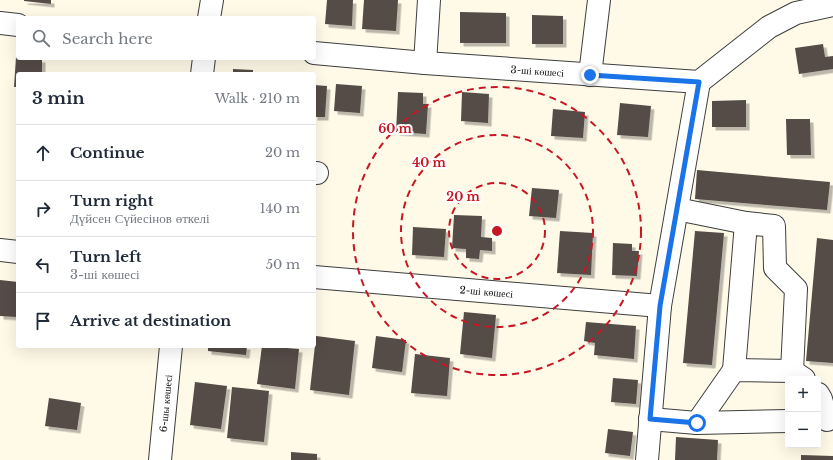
<!DOCTYPE html>
<html lang="en">
<head>
<meta charset="utf-8">
<style>
  :root { --surface:#fff; --page:#f2f2f3; --text:#1f2937; --muted:#747a83; --line:#e0e1e3 }
  body { margin:0; font-family:"Libre Baskerville",serif; background:var(--page); color:var(--text) }
  .controls { position:absolute; right:12px; bottom:12px; display:grid; overflow:hidden; border-radius:4px; box-shadow:0 4px 16px #0002 }
  .controls button { width:36px; height:36px; display:grid; place-items:center; padding:0; border:0; border-bottom:1px solid var(--line); background:var(--surface); color:var(--text); font:20px sans-serif }
  .stop { position:absolute; width:12px; height:12px; margin:-9px; border:3px solid #1a73e8; border-radius:50%; background:#fff }
  .stop.end { background:#1a73e8; border-color:#fff; box-shadow:0 1px 4px #0008 }
  .list { margin:0; padding:0; list-style:none }
  h2 { display:flex; justify-content:space-between; align-items:center; height:52px; margin:0; padding:0 16px; font-size:17px }
  h2 small { font-size:13px; font-weight:400; color:var(--muted) }
  .list li { display:grid; grid-template-columns:26px 1fr auto; gap:12px; align-items:center; box-sizing:border-box; height:56px; padding:0 16px; border-top:1px solid var(--line) }
  .list b { display:block; font-size:15px; white-space:nowrap }
  .list p { margin:0; font-size:13px; white-space:nowrap; color:var(--muted) }
  .list em { font-size:13px; font-style:normal; color:var(--muted) }
  .icon { flex:none; width:22px; height:22px; fill:none; stroke:currentColor; stroke-width:2; stroke-linecap:round; stroke-linejoin:round }
  .map { position:relative; flex:none; width:833px; height:460px; overflow:hidden }
  .search { position:absolute; background:var(--surface); box-shadow:0 4px 16px #0002; left:16px; top:16px; width:300px; height:44px; display:flex; align-items:center; gap:10px; box-sizing:border-box; padding:0 14px; border-radius:4px; color:var(--muted); font-size:15px }
  .panel { position:absolute; background:var(--surface); box-shadow:0 4px 16px #0002; left:16px; top:72px; width:300px; height:276px; border-radius:4px }
  .map>svg:first-child { display:block }
  .building { fill:#544b46; filter:url(#shadow) }
  .lines { fill:none; stroke-linecap:round; stroke-linejoin:round }
  .minor-casing { stroke:#3e3e3e; stroke-width:24 }
  .minor { stroke:#fff; stroke-width:22 }
  .route { stroke:#1a73e8; stroke-width:5 }
  .ring { fill:none; stroke:#c61723; stroke-width:2; stroke-dasharray:7 5 }
  .labels { text-anchor:middle; stroke-width:4; stroke-linejoin:round; paint-order:stroke }
  .street-label { font-size:10px; fill:#0b0b0b; stroke:#fff }
  .centre { fill:#c61723; stroke:#fff; stroke-width:2 }
  .ring-label { font-size:12px; text-anchor:middle; font-weight:bold; fill:#c61723; stroke:#fff; stroke-width:4; stroke-linejoin:round; paint-order:stroke }
</style>
</head>
<body>
<div class="map">
<svg width="833" height="460" viewBox="0 0 833 460">
  <defs>
    <filter id="shadow"><feDropShadow dx="3.5" dy="3.5" stdDeviation="0" flood-color="#0004"/></filter>
  </defs>
  <rect width="100%" height="100%" fill="#fffae8"/>
  <g class="building">
    <polygon points="24,0 51,0 51,4 24,1"/>
    <polygon points="327,0 353,0 352,26 325,24"/>
    <polygon points="364,0 398,0 396,31 362,29"/>
    <polygon points="460,12 506,13 506,43 460,43"/>
    <polygon points="532,15 563,16 563,44 532,44"/>
    <polygon points="823,44 825,57 833,56 833,69 799,74 795,48"/>
    <polygon points="16,57 42,59 42,74 18,74 18,87 14,87"/>
    <polygon points="233,69 253,70 253,74 233,74"/>
    <polygon points="336,84 362,86 360,113 334,111"/>
    <polygon points="314,85 327,86 325,117 314,117"/>
    <polygon points="398,92 423,93 423,104 428,104 426,134 396,132"/>
    <polygon points="462,92 489,94 488,123 461,121"/>
    <polygon points="746,100 746,127 712,127 712,101"/>
    <polygon points="620,103 651,106 648,137 617,135"/>
    <polygon points="553,109 585,112 583,138 551,136"/>
    <polygon points="786,119 810,119 811,155 787,155"/>
    <polygon points="697,170 830,182 827,210 695,199"/>
    <polygon points="532,188 559,190 556,218 529,216"/>
    <polygon points="454,215 482,216 481,237 492,238 492,251 480,250 479,259 466,258 466,249 452,248"/>
    <polygon points="413,227 446,229 444,257 412,255"/>
    <polygon points="560,231 593,233 591,275 557,273"/>
    <polygon points="695,231 724,233 712,365 683,363"/>
    <polygon points="817,238 833,240 833,363 806,361"/>
    <polygon points="613,243 632,244 632,251 639,251 637,276 612,275"/>
    <polygon points="0,280 18,282 17,317 0,316"/>
    <polygon points="464,312 496,315 492,358 460,354"/>
    <polygon points="586,322 636,326 634,359 594,355 595,343 584,341"/>
    <polygon points="316,336 355,341 349,395 310,390"/>
    <polygon points="376,336 406,340 402,372 372,368"/>
    <polygon points="208,346 247,346 246,355 208,351"/>
    <polygon points="262,346 299,349 295,389 257,384"/>
    <polygon points="415,354 450,358 447,396 411,393"/>
    <polygon points="613,378 638,380 636,404 611,402"/>
    <polygon points="195,382 227,386 221,429 190,425"/>
    <polygon points="232,387 269,391 264,442 227,438"/>
    <polygon points="49,398 81,403 77,430 45,426"/>
    <polygon points="608,429 633,432 630,456 605,453"/>
    <polygon points="676,437 718,440 717,460 675,460"/>
    <polygon points="291,452 317,454 317,460 291,460"/>
    <polygon points="801,455 833,456 833,460 801,460"/>
  </g>
  <g class="lines">
    <g class="minor-casing">
      <g id="minor">
        <polyline points="209,18 212,0"/>
        <polyline points="0,23 18,25"/>
        <path id="s1" d="M314,53L425,63L699,82L769,27L796,13L833,5"/>
        <polyline points="425,63 429,0"/>
        <polyline points="202,74 204,58"/>
        <polyline points="590,75 599,0"/>
        <polyline points="314,173 317,173"/>
        <polyline points="677,209 746,223"/>
        <polyline points="0,250 18,252"/>
        <path id="s2" d="M314,277L660,306"/>
        <polyline points="734,370 746,223 774,226 775,268 796,289 792,371"/>
        <polyline points="818,394 821,399 827,420"/>
        <polyline points="650,419 697,423 788,421"/>
        <polyline points="697,423 734,370 792,371 804,379"/>
        <path id="s3" d="M160,460L171,346"/>
        <polyline points="647,460 660,306 699,82"/>
      </g>
    </g>
    <use href="#minor" class="minor"/>
  </g>
  <g class="lines">
    <polyline class="route" points="590,75 699,82 660,306 650,419 697,423"/>
  </g>
  <g class="ring">
    <circle cx="497" cy="231" r="48"/>
    <circle cx="497" cy="231" r="96"/>
    <circle cx="497" cy="231" r="144"/>
  </g>
  <g class="labels">
    <g class="street-label">
      <text dy="4" stroke="none"><textPath href="#s1" startOffset="224">3-ші көшесі</textPath></text>
      <text dy="4" stroke="none"><textPath href="#s2" startOffset="173">2-ші көшесі</textPath></text>
      <text dy="4" stroke="none"><textPath href="#s3" startOffset="57">6-шы көшесі</textPath></text>
    </g>
  </g>
  <circle cx="497" cy="231" r="6" class="centre"/>
  <g class="ring-label">
    <text x="395" y="133">60 m</text>
    <text x="429" y="167">40 m</text>
    <text x="463" y="201">20 m</text>
  </g>
</svg>
<div class="controls">
<button>+</button>
<button>−</button>
</div>
<div class="stop" style="left:697px;top:423px"></div>
<div class="stop end" style="left:590px;top:75px"></div>
<div class="search"><svg class="icon" aria-label="search" viewBox="0 0 24 24"><circle cx="10" cy="10" r="6"/><path d="M15 15l6 6"/></svg>Search here</div>
<section class="panel">
<h2>3 min<small>Walk · 210 m</small></h2>
<ul class="list">
<li><svg class="icon" aria-label="ahead" viewBox="0 0 24 24"><path d="M12 20V5M6 11l6-6 6 6"/></svg><div><b>Continue</b></div><em>20 m</em></li>
<li><svg class="icon" aria-label="right" viewBox="0 0 24 24"><path d="M7 20v-9h11M14 6l5 5-5 5"/></svg><div><b>Turn right</b><p>Дүйсен Сүйесінов өткелі</p></div><em>140 m</em></li>
<li><svg class="icon" aria-label="left" viewBox="0 0 24 24"><path d="M17 20v-9H6M10 6l-5 5 5 5"/></svg><div><b>Turn left</b><p>3-ші көшесі</p></div><em>50 m</em></li>
<li><svg class="icon" aria-label="arrive" viewBox="0 0 24 24"><path d="M6 21V4h12l-3 4 3 4H6"/></svg><div><b>Arrive at destination</b></div></li>
</ul>
</section>
</div>
</body>
</html>
